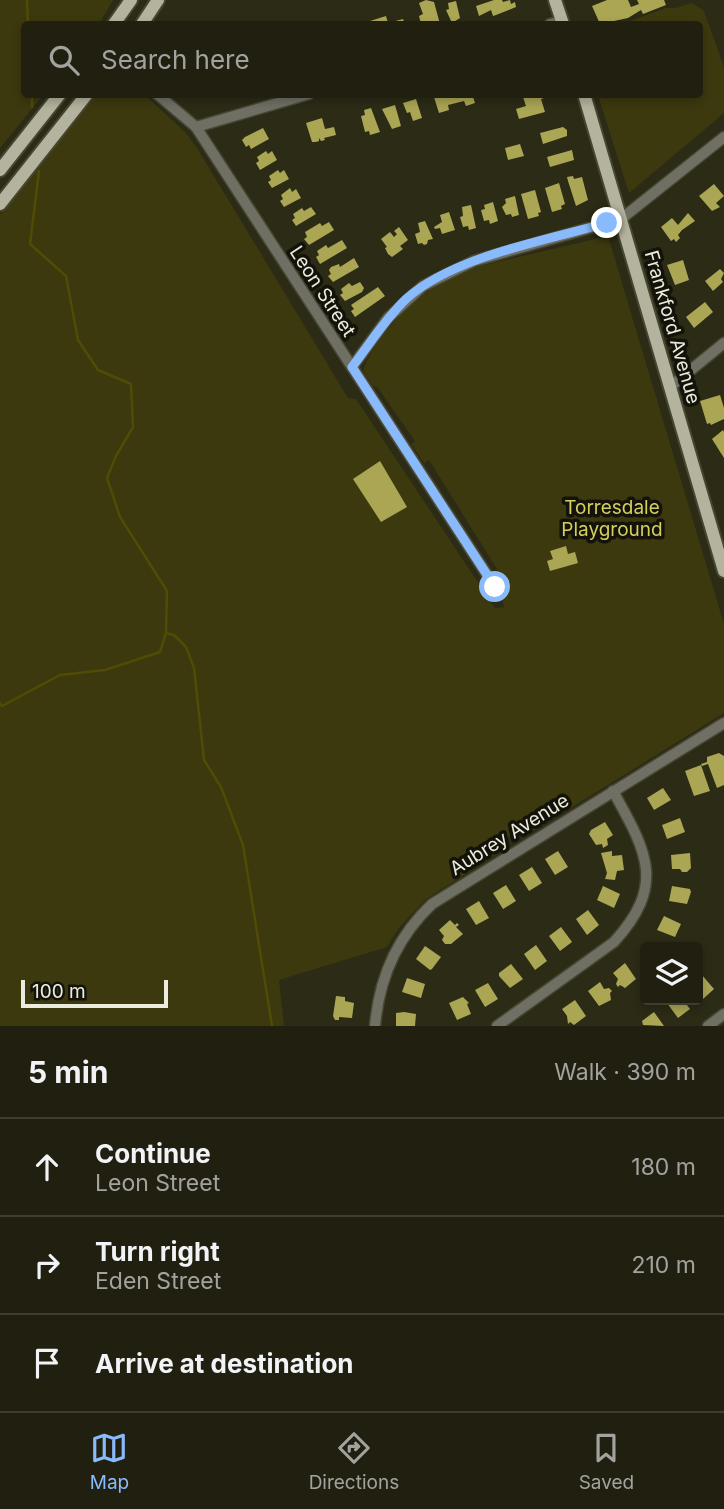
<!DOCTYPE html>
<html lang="en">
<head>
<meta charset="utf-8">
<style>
  :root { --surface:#212010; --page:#292819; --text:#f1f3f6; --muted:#a2a39f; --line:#3e3e30; --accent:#89bafc }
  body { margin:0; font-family:Inter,sans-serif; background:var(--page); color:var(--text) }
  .controls { position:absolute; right:21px; bottom:21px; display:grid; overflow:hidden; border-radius:7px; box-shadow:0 4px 10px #0003 }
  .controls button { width:63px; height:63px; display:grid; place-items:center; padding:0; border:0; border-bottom:2px solid var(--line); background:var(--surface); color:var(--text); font:35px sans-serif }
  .scale { position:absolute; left:21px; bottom:18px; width:147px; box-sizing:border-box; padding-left:7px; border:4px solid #ebebde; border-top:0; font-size:19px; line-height:24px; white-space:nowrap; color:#ebebde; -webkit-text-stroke:5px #13130a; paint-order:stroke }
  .stop { position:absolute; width:21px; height:21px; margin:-16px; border:5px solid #89bafc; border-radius:50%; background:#fff }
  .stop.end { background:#89bafc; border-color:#fff; box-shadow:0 2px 7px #0008 }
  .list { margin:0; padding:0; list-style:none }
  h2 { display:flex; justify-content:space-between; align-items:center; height:91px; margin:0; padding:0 28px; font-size:30px }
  h2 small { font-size:23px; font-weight:400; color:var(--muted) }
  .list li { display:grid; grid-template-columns:46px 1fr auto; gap:21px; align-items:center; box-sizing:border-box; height:98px; padding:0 28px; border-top:2px solid var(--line) }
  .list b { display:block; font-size:26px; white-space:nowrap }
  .list p { margin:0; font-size:23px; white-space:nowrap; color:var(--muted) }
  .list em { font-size:23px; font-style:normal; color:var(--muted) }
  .icon { flex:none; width:38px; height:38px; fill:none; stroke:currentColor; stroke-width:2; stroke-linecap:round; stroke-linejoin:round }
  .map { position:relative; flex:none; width:724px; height:1026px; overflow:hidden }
  .search { position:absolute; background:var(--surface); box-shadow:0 4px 10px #0003; left:21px; right:21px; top:21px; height:77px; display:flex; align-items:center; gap:18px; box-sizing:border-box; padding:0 24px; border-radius:7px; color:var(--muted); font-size:26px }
  .sheet { height:385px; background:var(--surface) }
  nav { display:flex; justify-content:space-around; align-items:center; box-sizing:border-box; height:98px; border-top:2px solid var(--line); background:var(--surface); font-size:19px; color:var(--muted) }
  nav a { display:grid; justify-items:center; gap:4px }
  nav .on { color:var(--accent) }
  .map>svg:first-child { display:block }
  .green { fill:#3c390f }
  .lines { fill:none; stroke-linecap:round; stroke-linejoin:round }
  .stream { stroke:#504c05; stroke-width:2.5 }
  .building { fill:#aba654 }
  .minor-casing { stroke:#474632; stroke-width:13 }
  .major-casing { stroke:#474632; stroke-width:16 }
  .minor { stroke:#6f6f64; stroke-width:10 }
  .major { stroke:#b4b39e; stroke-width:12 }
  .route { stroke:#89bafc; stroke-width:9 }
  .labels { text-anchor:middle; stroke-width:7; stroke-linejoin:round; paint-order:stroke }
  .street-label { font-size:19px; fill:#ebebde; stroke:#13130a }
  .park-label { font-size:19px; fill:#d4ce5c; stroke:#13130a }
</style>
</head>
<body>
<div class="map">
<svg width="724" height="1026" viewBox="0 0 724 1026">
  <rect width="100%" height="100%" fill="#2c2b16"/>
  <g class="green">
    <polygon points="0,0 113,0 99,24 24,24 24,94 43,95 0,148"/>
    <polygon points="692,3 704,11 724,67 724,113 629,193 598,95 700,94 700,24 622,24 666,8 676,8"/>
    <path d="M96,95H145L186,133L197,148L348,398L356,399L495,608L504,607L498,576L500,574L429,460L424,463L411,444L415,441L378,388L372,385L363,371L366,362C393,316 422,288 472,268L608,236L724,624V713L535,830C518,833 503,832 499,853L426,899L398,929L387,947L279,980L284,1026H0V215Z"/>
  </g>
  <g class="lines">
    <g class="stream">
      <polyline points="27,0 28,24"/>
      <polyline points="32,107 32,94"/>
      <polyline points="166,633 174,635 186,647 194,668 204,760 221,787 243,845 272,1026"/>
      <polyline points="0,703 2,706 60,675 105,670 160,652 166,633 167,591 120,517 107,478 116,456 133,427 131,384 98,370 78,340 66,276 30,244 39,171"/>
    </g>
  </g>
  <g class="building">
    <polygon points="426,0 434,2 440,24 421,24 419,16 423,14 419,3"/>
    <polygon points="494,0 502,0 503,2 510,0 511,4 515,2 516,7 496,15 493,16 491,10 479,16 476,6"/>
    <polygon points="607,0 628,0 631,7 639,4 637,0 664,0 666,5 643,14 641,10 628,18 600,24 592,6"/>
    <polygon points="456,1 460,18 452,23 446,10 449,9 448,3"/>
    <polygon points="386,16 388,23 403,19 405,24 371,24 370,21"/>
    <polygon points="433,94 472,94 475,103 466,106 464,101 448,105 449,110 439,113"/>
    <polygon points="522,94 543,94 544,98 541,99 545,112 519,119 516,109 526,106"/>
    <polygon points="416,99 422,118 413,121 410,112 407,113 403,103"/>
    <polygon points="395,105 401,126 392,129 382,109"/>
    <polygon points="371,108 380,132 370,135 369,131 365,132 361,116 365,115 364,110"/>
    <polygon points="322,118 325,129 334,127 336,135 324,138 325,140 321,141 319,138 319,141 316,142 312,142 306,123"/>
    <polygon points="563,127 567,130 567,136 543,144 540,133"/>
    <polygon points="263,128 269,139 251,149 249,145 246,147 242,140 245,137"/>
    <polygon points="520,144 524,156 508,160 505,148"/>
    <polygon points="572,150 574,160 550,167 547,157"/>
    <polygon points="266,151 268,154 272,151 277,160 260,170 256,163 259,161 257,157"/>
    <polygon points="278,170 280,173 284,170 289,179 272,188 268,182 271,180 269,176"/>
    <polygon points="573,176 574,179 582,177 588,200 576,206 568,181 567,177"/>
    <polygon points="559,183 565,204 561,206 562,209 552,212 545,188"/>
    <polygon points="714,184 724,196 716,203 720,207 712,211 699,196"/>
    <polygon points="290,188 292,192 296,189 301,198 284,207 280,201 283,199 281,195"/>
    <polygon points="535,190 541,212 538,213 539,216 528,219 521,194"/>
    <polygon points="515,196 519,215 512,217 511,214 506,215 502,207 506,203 505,199"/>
    <polygon points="493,202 498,221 490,224 489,220 484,221 481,210 485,209 484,205"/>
    <polygon points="471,205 476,228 469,230 468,226 463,227 460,217 463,216 462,207"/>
    <polygon points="311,207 316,214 296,226 292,220 295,218 293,214 302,208 304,211"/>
    <polygon points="449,212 455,230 442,234 440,228 435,229 434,227 442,222 440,215"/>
    <polygon points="688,213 695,221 682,230 678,235 680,238 676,242 674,239 671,241 661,227 672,218 678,225"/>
    <polygon points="425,221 433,239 428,240 427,244 424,245 422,243 418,244 415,234 420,232 418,223"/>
    <polygon points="329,222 334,230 309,245 304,239 307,237 305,232 320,223 322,226"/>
    <polygon points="399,227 408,240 400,246 403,249 392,257 388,254 385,248 387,247 381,239 390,232 394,237 397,234 394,231"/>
    <polygon points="342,240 347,248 320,264 316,257 319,255 317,251 326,245 328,248"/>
    <polygon points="354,258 359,267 333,282 328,276 331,274 329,270 331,267 339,264 340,267"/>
    <polygon points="683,260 689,280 675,285 667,265"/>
    <polygon points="720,269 724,273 721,279 723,282 713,291 705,281"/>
    <polygon points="360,282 364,288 362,292 345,301 340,295 343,293 341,289 349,283 352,286"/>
    <polygon points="378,287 385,296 355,317 351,311 354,309 351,305"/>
    <polygon points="705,302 713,312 694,328 686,317"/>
    <polygon points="720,395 724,408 724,419 711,425 710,423 707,424 700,401"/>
    <polygon points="723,430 724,432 724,458 712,439"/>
    <polygon points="380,461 407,507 381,522 353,479"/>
    <polygon points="566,546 568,554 575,552 578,563 550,571 547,561 553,559 550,551"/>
    <polygon points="719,753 724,756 724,785 717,788 708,764 702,766 701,764 707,762 707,757"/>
    <polygon points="701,765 710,791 694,796 685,771"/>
    <polygon points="663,788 671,800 654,810 647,798"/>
    <polygon points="680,818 685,832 667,839 662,825"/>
    <polygon points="605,822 613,835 607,839 608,845 603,848 602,844 596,845 589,834 591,830"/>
    <polygon points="558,851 568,867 555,875 545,859"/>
    <polygon points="612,851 612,856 622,855 624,870 617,871 615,880 605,879 607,873 601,853"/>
    <polygon points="690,853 691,868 687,872 682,872 680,869 672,869 671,855"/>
    <polygon points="532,867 542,883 529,891 519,875"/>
    <polygon points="506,885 516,901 503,909 493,893"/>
    <polygon points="603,886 620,894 614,908 597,900"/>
    <polygon points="672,886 690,889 691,892 687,904 669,901"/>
    <polygon points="479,901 489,918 476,925 466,909"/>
    <polygon points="588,910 599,925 587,935 576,919"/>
    <polygon points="664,916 681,924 675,937 657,930"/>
    <polygon points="450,920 455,925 457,923 459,925 456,927 463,934 451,944 445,944 442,940 444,936 439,930"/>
    <polygon points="561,927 572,942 560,951 549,936"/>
    <polygon points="536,945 547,961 535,970 524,954"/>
    <polygon points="425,946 441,957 432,969 430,970 416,959"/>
    <polygon points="625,963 636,979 625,988 620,985 618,987 616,984 618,979 613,973"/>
    <polygon points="511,964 523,979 510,988 499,976 499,973"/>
    <polygon points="702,975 714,989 703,999 698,993 698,978"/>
    <polygon points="407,978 425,984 421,998 402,992"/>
    <polygon points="600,982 604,989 609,988 612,991 610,993 611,1000 599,1006 588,991"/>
    <polygon points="488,983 498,999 485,1007 475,990"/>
    <polygon points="336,996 345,997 345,1001 354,1003 352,1018 339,1017 339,1020 335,1020 333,1016"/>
    <polygon points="463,997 469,1003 467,1004 471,1014 457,1020 449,1003"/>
    <polygon points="575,1000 586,1016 574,1025 570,1022 568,1024 567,1016 562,1009"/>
    <polygon points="671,1000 683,1000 690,1009 678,1018 667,1003"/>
    <polygon points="404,1012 416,1014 415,1026 396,1026 396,1013"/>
    <polygon points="654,1012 664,1026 643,1025 642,1021"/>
  </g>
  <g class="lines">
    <g class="minor-casing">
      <g id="minor">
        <polyline points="550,24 562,21"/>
        <polyline points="157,94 196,127 495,587"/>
        <polyline points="196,127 309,94"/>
        <polyline points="352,367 388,318 423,286 474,261 621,219 724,137"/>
        <polyline points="670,387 724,343"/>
        <path d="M375,1026C379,978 397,937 432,904L724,723"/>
        <path d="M497,1026L614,942C667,884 646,851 613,791"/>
        <polyline points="708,1026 724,1014"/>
      </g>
    </g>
    <g class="major-casing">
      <g id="major">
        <polyline points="555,0 563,24"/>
        <polyline points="114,24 131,0"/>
        <polyline points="142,24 158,0"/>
        <polyline points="584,94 724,571"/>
        <polyline points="0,170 60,94"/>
        <polyline points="0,204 87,94"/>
      </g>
    </g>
    <use href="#minor" class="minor"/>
    <use href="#major" class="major"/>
  </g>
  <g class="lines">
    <path class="route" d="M495,587L352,367C369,345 385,319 406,299C452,257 546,240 607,223"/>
  </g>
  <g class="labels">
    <g class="street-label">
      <text transform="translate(323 291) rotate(57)" y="7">Leon Street</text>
      <text transform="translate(673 327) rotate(74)" y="7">Frankford Avenue</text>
      <text transform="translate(509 834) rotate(-32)" y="7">Aubrey Avenue</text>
    </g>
    <g class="park-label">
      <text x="612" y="514">Torresdale<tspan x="612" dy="22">Playground</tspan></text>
    </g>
  </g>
</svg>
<div class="controls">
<button><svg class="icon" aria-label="layers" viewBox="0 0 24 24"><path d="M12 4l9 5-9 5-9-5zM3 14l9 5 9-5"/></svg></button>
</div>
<div class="scale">100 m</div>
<div class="stop" style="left:495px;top:587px"></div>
<div class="stop end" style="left:607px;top:223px"></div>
<div class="search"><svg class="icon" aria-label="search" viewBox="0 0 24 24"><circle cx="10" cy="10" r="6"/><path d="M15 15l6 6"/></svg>Search here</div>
</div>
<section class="sheet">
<h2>5 min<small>Walk · 390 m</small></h2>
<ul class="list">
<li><svg class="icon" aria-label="ahead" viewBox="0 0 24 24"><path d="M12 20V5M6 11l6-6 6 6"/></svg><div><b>Continue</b><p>Leon Street</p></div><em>180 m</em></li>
<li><svg class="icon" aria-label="right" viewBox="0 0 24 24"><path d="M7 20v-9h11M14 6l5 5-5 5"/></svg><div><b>Turn right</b><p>Eden Street</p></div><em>210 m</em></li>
<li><svg class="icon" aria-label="arrive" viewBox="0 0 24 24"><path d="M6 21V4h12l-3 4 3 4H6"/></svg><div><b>Arrive at destination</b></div></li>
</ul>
</section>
<nav>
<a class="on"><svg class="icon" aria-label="map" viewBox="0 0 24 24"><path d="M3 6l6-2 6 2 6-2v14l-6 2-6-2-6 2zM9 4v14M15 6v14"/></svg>Map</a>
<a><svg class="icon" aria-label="directions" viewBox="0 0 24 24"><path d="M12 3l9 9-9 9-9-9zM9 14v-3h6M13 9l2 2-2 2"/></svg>Directions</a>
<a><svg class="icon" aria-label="saved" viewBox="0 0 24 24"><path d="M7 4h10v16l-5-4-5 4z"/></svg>Saved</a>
</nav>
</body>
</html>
